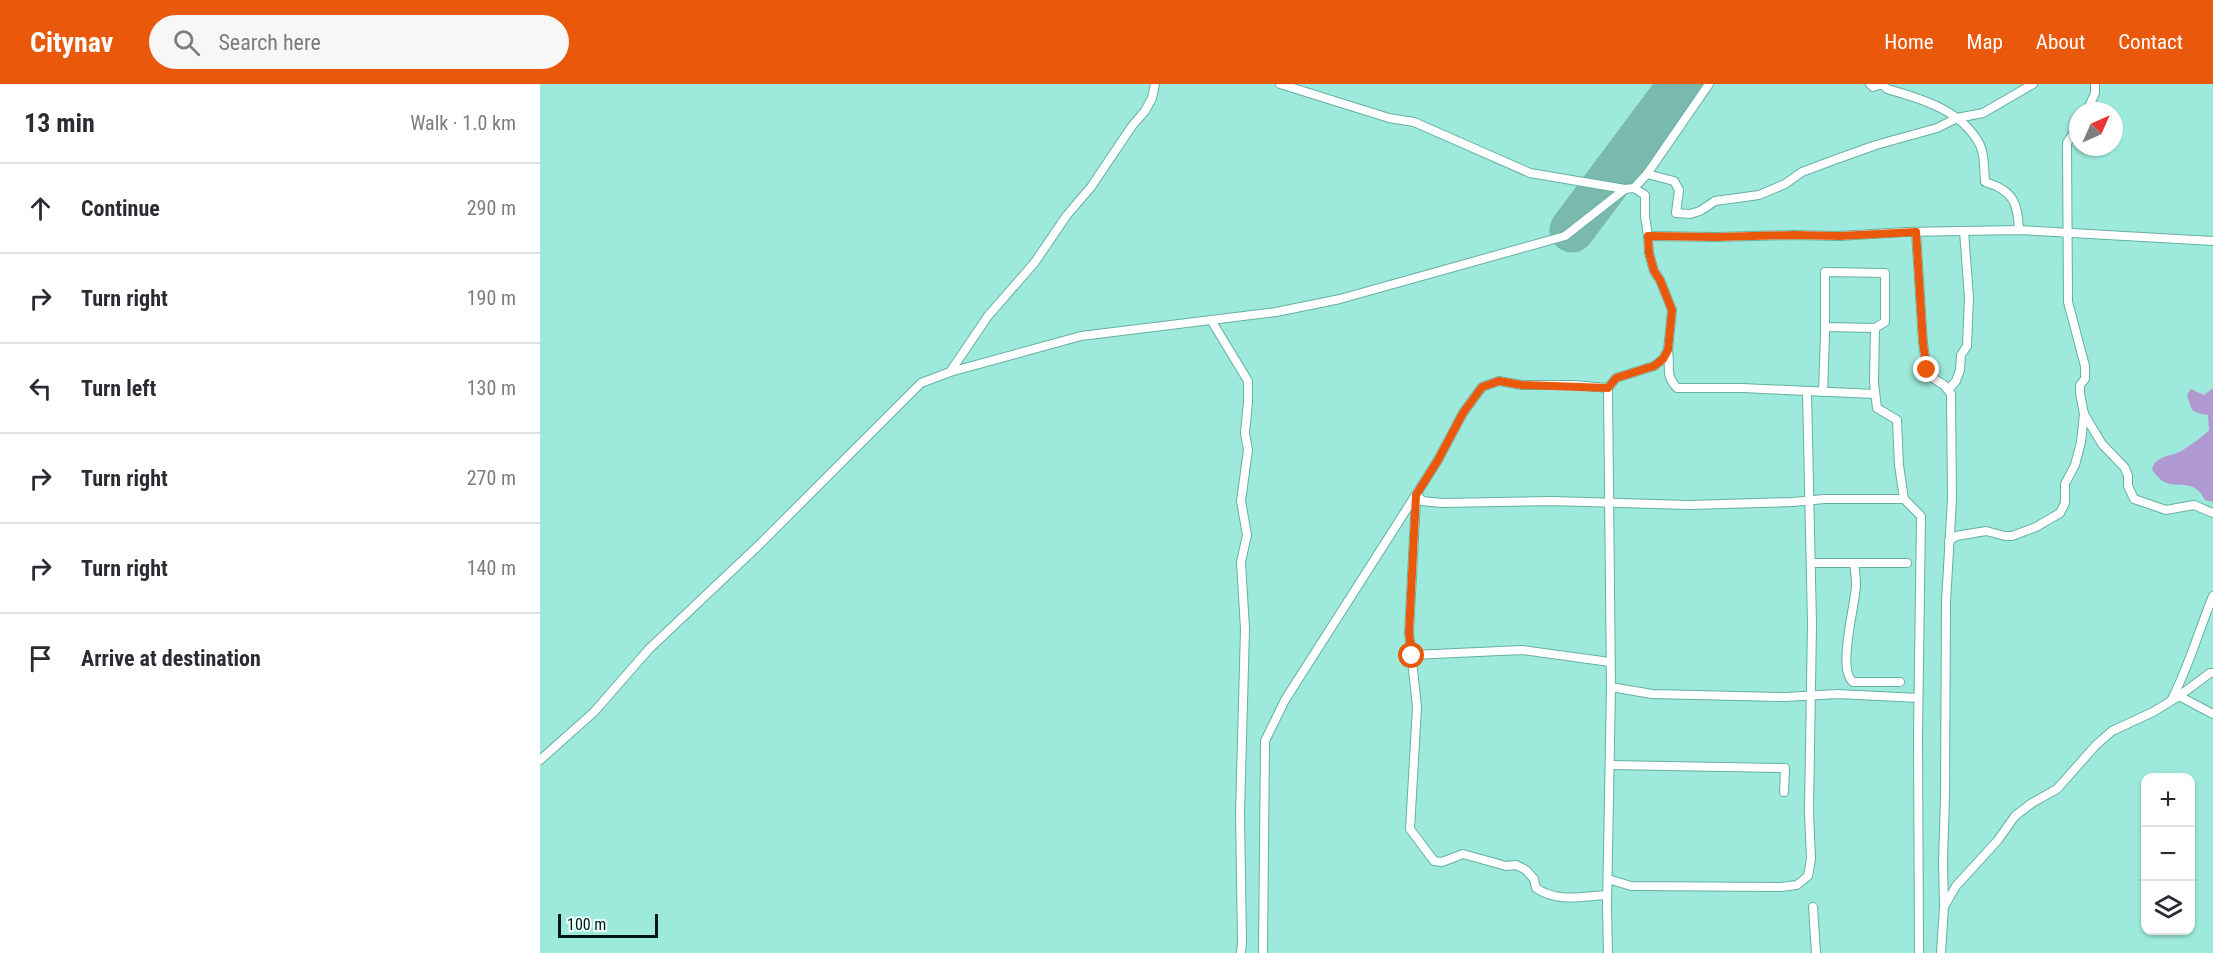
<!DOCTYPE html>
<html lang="en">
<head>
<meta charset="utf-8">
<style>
  :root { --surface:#fff; --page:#f7f7f7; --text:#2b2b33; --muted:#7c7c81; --line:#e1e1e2; --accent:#ea580c }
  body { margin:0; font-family:"Roboto Condensed",sans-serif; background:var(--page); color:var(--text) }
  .controls { position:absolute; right:18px; bottom:18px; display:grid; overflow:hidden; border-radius:12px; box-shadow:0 2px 4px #0004 }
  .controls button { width:54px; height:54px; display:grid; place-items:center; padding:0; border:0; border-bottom:2px solid var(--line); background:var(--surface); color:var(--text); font:30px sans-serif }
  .compass { position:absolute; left:1529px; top:18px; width:54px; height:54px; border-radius:50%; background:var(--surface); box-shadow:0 2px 4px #0004; rotate:45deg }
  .scale { position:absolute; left:18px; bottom:15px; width:100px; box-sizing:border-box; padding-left:6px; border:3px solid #011714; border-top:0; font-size:16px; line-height:21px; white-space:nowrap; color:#011714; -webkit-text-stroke:4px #e9fffa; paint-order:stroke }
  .stop { position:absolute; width:18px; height:18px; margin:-14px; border:4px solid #ea580c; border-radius:50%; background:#fff }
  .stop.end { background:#ea580c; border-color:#fff; box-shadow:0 2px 6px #0008 }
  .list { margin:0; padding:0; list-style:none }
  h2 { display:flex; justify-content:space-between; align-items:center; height:78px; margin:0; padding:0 24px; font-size:26px }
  h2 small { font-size:20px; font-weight:400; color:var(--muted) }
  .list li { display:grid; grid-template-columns:39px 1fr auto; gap:18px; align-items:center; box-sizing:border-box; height:90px; padding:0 24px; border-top:2px solid var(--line) }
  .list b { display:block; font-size:22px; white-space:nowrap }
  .list em { font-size:20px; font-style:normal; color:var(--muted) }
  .icon { flex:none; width:33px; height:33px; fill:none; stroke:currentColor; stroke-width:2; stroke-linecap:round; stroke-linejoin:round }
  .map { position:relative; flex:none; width:1673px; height:869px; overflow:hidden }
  header { display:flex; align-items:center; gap:36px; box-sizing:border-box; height:84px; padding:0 30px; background:var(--accent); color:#fff }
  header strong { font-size:28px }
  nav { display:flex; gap:33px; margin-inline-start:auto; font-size:21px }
  .search { width:420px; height:54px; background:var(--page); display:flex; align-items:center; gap:15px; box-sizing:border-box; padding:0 21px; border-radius:33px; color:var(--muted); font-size:22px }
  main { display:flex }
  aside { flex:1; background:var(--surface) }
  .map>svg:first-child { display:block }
  .water { fill:#af99d0 }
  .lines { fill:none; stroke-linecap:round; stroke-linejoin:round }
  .runway { stroke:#7abaae; stroke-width:45 }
  .minor-casing { stroke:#65b0a4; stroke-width:10 }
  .minor { stroke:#fff; stroke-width:8 }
  .route { stroke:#ea580c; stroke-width:8 }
</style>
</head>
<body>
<header>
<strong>Citynav</strong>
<div class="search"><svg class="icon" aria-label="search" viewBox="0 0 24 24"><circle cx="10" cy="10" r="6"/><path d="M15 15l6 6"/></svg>Search here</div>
<nav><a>Home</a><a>Map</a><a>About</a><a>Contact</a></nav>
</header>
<main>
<aside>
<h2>13 min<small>Walk · 1.0 km</small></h2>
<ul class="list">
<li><svg class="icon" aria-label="ahead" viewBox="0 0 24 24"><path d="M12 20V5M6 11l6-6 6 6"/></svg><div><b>Continue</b></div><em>290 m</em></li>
<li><svg class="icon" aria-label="right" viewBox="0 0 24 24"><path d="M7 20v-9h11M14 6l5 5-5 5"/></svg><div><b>Turn right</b></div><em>190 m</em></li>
<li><svg class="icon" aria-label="left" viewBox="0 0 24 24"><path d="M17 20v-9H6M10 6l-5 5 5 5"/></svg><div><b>Turn left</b></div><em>130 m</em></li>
<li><svg class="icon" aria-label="right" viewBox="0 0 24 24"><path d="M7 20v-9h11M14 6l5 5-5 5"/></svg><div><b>Turn right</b></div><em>270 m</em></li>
<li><svg class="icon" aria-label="right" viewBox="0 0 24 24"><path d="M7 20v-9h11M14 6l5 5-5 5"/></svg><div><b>Turn right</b></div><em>140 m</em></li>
<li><svg class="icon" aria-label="arrive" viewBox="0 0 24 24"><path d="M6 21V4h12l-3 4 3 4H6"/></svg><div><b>Arrive at destination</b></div></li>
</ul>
</aside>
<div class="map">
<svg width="1673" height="869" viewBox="0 0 1673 869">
  <rect width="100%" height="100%" fill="#9deadc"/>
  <path class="water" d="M1673,304V418L1665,416C1651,387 1629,415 1612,385C1616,372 1628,373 1639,368C1647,364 1664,352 1669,346L1668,331C1650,328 1652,327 1647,311L1651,305L1664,311Z"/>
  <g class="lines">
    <polyline class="runway" points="1032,146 1141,0"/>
    <g class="minor-casing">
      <g id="minor">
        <polyline points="740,0 849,34 874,38 990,89 1085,105"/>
        <path d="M1330,0L1333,3L1338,1H1343L1347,5C1382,15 1422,26 1440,61C1445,71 1444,87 1445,98C1473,106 1478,119 1479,146"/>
        <polyline points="1547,27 1555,9 1555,0"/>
        <polyline points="1538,42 1527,59 1528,218 1545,282 1545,295 1540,301 1540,309 1544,330 1562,360 1585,384 1588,392 1588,402 1594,415 1626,426 1654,421 1673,429"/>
        <polyline points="1107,90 1134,97 1139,106 1136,129 1150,130 1160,127 1175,117 1219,111 1245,100 1262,88 1294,76 1336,61 1397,44 1417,34 1443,29 1493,0"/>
        <polyline points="1094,104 1107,90 1169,0"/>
        <polyline points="1376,148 1383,259 1387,286 1391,293 1404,301 1411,310 1412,415 1406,518 1405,713 1403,778 1404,822 1401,869"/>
        <polyline points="671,236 708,297 708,318 705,349 708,366 701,417 707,451 701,478 705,545 700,729 702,858 701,869"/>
        <polyline points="1335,244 1334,299 1337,324 1357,336 1359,381 1364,415 1381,432 1378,652 1379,869"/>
        <path d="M1128,267C1131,284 1124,289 1137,304H1202L1335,310"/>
        <polyline points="410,288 448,232 495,178 527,131 551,103 592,42 605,27 612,14 615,0"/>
        <polyline points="1408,306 1416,297 1420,286 1421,271 1427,262 1429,214 1424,147"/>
        <polyline points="1283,308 1285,250 1285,188 1345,189 1345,238 1335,244 1285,243"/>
        <polyline points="877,410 882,417 902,419 1011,417 1149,421 1253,418 1284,415 1364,415"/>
        <path d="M876,415L869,549L877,623L870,745L894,777L902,778L923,770L966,782L976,781L986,786L994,795L996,804C1017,819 1043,812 1067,811"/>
        <polyline points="1409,457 1416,452 1446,447 1465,452 1472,452 1496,443 1520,429 1525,419 1525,400 1535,381 1541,358 1544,330"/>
        <polyline points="1272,479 1367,479"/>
        <path d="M1314,479C1315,486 1316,495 1316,502C1315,522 1297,586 1313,598H1360"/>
        <polyline points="872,571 982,566 1070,578"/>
        <polyline points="1071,603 1112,610 1245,613 1298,610 1378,614"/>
        <polyline points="1639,612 1673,630"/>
        <path d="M1632,615C1649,582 1659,546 1673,512"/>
        <polyline points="0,676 54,628 109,565 219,461 381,299 410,288 541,252 736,228 800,215 1025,152 1085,105 1094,104 1105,111 1105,132 1108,152 1176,153 1254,151 1299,152 1365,148 1479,146 1673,157"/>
        <polyline points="1070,681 1245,684 1244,708"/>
        <polyline points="1068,795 1091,802 1241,803 1257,801 1268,792 1271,775 1269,727 1272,540 1267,308"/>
        <polyline points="1405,821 1416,802 1458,756 1475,732 1492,719 1517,705 1556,661 1572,647 1613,628 1639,612 1670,589 1673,589"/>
        <polyline points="1273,823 1276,869"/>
        <polyline points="723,869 725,657 745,616 898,376 923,329 942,303 959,297 982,301 1034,301 1068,304"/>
        <polyline points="1068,869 1067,823 1071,603 1068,304 1076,294 1114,282 1123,275 1128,266 1132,226 1120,196 1114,187 1109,169 1108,152"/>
      </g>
    </g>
    <use href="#minor" class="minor"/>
  </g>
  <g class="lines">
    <polyline class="route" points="872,572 869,549 876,411 898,376 923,329 942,303 959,297 982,301 1068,304 1076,294 1114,282 1123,275 1128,266 1132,226 1120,196 1114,187 1109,169 1108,152 1176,153 1254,151 1299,152 1376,148 1383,259 1387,286"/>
  </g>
</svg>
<div class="controls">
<button>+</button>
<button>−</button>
<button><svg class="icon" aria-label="layers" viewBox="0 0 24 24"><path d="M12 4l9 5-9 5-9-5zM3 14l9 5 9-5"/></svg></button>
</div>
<svg class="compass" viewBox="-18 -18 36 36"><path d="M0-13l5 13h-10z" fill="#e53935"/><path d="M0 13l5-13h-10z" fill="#7c7c81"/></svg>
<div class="scale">100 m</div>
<div class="stop" style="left:872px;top:572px"></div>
<div class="stop end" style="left:1387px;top:286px"></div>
</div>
</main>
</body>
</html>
